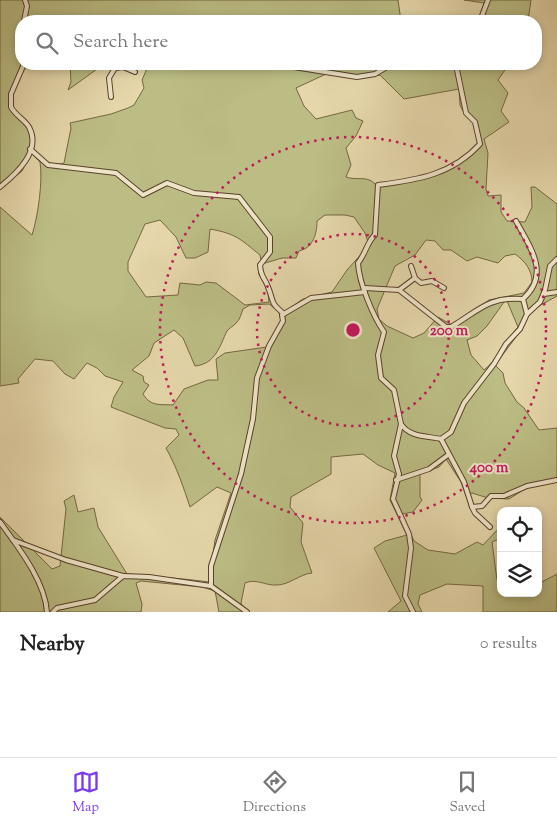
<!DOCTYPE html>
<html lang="en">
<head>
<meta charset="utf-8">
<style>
  :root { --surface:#fff; --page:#f2f2f2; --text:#222; --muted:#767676; --line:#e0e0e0; --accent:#7c3aed }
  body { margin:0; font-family:"Sorts Mill Goudy",serif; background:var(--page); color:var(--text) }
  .controls { position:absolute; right:15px; bottom:15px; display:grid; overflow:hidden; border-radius:10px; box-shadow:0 2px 8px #0003 }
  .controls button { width:45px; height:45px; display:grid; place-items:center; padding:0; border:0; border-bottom:1px solid var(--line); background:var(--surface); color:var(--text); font:25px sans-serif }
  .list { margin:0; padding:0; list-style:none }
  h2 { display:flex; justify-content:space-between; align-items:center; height:65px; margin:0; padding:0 20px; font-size:21px }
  h2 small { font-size:16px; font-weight:400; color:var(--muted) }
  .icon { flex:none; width:28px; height:28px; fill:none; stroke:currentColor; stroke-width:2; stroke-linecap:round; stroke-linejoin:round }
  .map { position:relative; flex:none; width:557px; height:612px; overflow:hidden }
  .search { position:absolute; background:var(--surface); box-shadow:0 2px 8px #0003; left:15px; right:15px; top:15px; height:55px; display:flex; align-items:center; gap:12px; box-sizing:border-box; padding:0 18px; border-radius:20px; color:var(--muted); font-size:19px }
  .sheet { height:145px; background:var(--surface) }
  nav { display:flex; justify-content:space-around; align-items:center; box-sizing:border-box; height:70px; border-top:1px solid var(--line); background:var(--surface); font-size:14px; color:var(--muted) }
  nav a { display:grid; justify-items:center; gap:2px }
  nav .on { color:var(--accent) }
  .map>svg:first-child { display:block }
  .green { fill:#bbbd84; stroke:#756642; fill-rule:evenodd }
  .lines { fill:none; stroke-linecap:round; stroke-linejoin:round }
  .street-casing { stroke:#5c402c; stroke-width:6 }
  .street { stroke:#eee5c8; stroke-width:4 }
  .ring { fill:none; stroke:#c2185b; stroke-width:2.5; stroke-dasharray:2.5 5 }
  .centre { fill:#c2185b; stroke:#eee5c8; stroke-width:2.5 }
  .ring-label { font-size:15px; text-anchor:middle; font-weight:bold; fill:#c2185b; stroke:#eee5c8; stroke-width:4; stroke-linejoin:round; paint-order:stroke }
</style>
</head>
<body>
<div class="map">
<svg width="557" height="612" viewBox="0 0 557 612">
  <rect width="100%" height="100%" fill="#e5d7ab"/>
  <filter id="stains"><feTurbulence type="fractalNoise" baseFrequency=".004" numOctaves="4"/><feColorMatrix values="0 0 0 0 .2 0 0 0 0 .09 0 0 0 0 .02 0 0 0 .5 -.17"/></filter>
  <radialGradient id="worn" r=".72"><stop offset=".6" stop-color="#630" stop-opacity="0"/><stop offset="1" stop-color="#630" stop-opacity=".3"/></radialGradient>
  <g class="green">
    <path d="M0,0H398L401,21H21V64H26C18,75 13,90 12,104C22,126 35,119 33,148C41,158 51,168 64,163L71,128L70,123L111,114L128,108L134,105L144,88L142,80L149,64H509L498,80L508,93L501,111L509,122L484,139L488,153L486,189L488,196L501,195V212L507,221L525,222L532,207L531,187H535L557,204V296L530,311L522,329L495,365L503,373L505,383L517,402L524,408L539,430L557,428V482L528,487L509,499L488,498L472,493L466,496L461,482L446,459L439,467L420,474V497L422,500L413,512L402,514L414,541L428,550L455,554L477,542L483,545L501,526V538L492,542L497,580H501V593H538V584L557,574V612H483V586L447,584L420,595L418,604L422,612H388L401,601L374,548L385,541L407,535L390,500L395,473L378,465L363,454L331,457V474L291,497L290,507L303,523L301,542L312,573C300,574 289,585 277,585C265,586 257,578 245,583L241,603L246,612H219L215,591L202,587L141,581L136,583L142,604L141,612H0V517L52,569L60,566L66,509L64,501L74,495L78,512L94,508L98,527L127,574C154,577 181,578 209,582L215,540L231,493L217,487L190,507C183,486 177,468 166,448L179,435L176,429L165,428L111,407L114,397L123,382L105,376L97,368L87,363L74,379L65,374L53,361L35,359L18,379L19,383L0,386V207L32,235C38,216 43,181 40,162L31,153L22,171L0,189ZM326,74L360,78L380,75L404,99L459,89L460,105L465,115L475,124L478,142C454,173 413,180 375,184C367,175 357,181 346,177L351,165L346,148L356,136L363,121L356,118L352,110L316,119L304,106L296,88ZM325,215H345L354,217L365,233L368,242L364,251L347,270L332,292L303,299L284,312C267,297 276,297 269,284C264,277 263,273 262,264L282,258H296L299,251C313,248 317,234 317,221ZM160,220L176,237L186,258H195L208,252L210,229C237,234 240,239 260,255L261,260L258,263L259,275L267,285L269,302L245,305L216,283L206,282L200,285L180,283L178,295L146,297L128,271V262L145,224ZM426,240L435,241L443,250H451L467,261L477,257L498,263L505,256L515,254C525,261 532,270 532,282L524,293L489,300L452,325L438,317L424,333L413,338L387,326L379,319L377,309L395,266L415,255ZM507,301L518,327C506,340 497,360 484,370L471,355L467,340L477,336L487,326L504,302ZM269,304L279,312L281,321L267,347L225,353L216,359L218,380H208L184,389L173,405C160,404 151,407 143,394L149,385L144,382L143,376L132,370L149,356L154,343L174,330L183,338L195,366C216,364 220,345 227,331C229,328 234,326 236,323C240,320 241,314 243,309L250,305Z"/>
    <polygon points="464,0 531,0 528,21 478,21 484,3"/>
    <polygon points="70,64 104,64 68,90 71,82"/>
  </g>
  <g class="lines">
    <g class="street-casing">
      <g id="street">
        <polyline points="24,21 27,6 25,0"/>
        <polyline points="65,21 76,18 83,21"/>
        <polyline points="480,21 488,0"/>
        <polyline points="114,64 115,68 123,67 135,72"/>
        <polyline points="275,64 357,77 375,74 392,64"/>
        <polyline points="111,97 109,78 115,68"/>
        <path d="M30,149L48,165L116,173L143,195L167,183L194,193L239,197L270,237V252L260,265C261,279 265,277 268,287C275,304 269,301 284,314"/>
        <path d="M0,187C16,174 42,151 29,127C25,120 15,115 11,107V94L24,64"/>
        <path d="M516,221C530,247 551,274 523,299L527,314"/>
        <polyline points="411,266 415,278 421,283 432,281 444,288"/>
        <polyline points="365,288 399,290 415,278"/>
        <path d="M399,290L446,327H451C478,311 489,296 523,299"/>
        <polyline points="544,294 557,292"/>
        <path d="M401,424C409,437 427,436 441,439L464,482L472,507L482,506L491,496H504L527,486L557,480"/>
        <polyline points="441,439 451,432 464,403 494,364 506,344 520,329 527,314 540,302 545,290 550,266 557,259"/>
        <polyline points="396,480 429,469 448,455"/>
        <polyline points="472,507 475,513 490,527"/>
        <path d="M0,522C18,547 45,581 47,612"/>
        <polyline points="13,540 66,560 123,576"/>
        <polyline points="211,586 211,566 241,474 253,419 257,378 269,346 283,321 282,315 311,298 365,292"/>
        <polyline points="53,612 57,608 95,600 123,576 149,577 211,586 247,612"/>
        <path d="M413,612L405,596L411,548L409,534L393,499L399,474L394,456L401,424L394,390L381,378L378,355L384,332C373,316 359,283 358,263C365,255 368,240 375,235L378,185C417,180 452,175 480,144L475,122L466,113L456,65"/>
      </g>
    </g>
    <use href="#street" class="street"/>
  </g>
  <g class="ring">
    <circle cx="353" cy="330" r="96"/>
    <circle cx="353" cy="330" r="193"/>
  </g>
  <circle cx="353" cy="330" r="8" class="centre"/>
  <g class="ring-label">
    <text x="449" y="335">200 m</text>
    <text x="489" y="472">400 m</text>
  </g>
  <rect width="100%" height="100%" filter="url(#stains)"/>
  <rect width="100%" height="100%" fill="url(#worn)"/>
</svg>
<div class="controls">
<button><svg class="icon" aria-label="locate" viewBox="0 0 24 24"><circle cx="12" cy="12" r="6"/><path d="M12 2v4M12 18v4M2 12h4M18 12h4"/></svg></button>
<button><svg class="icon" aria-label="layers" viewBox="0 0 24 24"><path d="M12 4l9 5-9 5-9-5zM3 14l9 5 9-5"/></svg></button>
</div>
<div class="search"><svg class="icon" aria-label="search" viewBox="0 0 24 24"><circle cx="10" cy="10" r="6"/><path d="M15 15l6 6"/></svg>Search here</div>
</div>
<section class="sheet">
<h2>Nearby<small>0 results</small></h2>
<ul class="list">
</ul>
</section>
<nav>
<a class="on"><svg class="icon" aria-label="map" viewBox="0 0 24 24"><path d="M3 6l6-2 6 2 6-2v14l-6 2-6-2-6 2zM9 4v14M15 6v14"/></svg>Map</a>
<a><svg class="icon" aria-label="directions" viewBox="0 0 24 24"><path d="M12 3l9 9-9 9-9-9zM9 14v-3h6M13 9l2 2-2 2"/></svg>Directions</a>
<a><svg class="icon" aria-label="saved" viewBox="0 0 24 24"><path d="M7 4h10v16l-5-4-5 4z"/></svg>Saved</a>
</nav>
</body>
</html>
